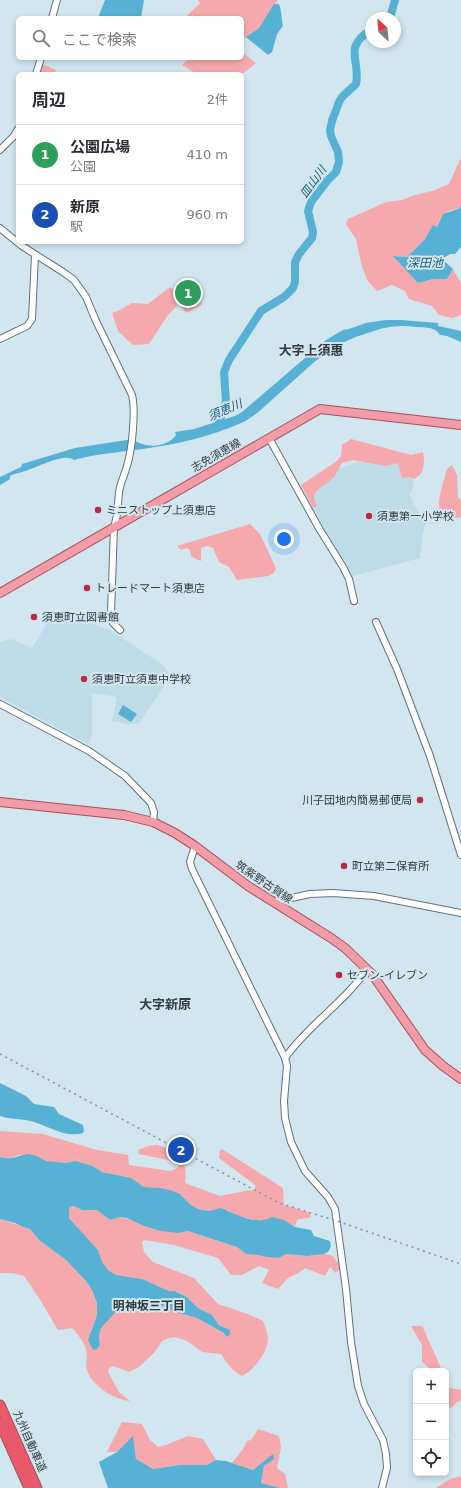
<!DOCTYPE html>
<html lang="ja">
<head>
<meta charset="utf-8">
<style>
  :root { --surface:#fff; --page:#f7f7f7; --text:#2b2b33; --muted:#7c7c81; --line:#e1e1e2; --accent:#db2777 }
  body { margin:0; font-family:"DejaVu Sans","Noto Sans JP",sans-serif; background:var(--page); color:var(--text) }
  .controls { position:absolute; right:12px; bottom:12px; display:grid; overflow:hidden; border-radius:6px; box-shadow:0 2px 6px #0003 }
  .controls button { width:36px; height:36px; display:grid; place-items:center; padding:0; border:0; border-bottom:1px solid var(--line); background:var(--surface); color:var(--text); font:20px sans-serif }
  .compass { position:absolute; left:365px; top:12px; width:36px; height:36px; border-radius:50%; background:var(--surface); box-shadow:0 2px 6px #0003; rotate:334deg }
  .you { position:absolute; left:284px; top:539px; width:14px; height:14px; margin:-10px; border:3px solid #fff; border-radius:50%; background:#1a73e8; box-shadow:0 0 0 6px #1a73e833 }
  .badge { display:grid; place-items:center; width:26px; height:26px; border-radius:50%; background:var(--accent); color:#fff; font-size:13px; font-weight:700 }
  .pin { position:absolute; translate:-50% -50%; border:2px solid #fff; box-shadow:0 1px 4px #0006 }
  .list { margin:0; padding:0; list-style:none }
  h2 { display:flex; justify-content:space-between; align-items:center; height:52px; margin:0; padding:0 16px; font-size:17px }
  h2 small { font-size:13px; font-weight:400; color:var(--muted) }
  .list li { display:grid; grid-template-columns:26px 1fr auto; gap:12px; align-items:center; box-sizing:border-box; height:60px; padding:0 16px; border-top:1px solid var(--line) }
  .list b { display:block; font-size:15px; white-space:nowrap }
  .list p { margin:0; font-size:13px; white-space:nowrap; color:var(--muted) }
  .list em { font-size:13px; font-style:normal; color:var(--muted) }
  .icon { flex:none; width:22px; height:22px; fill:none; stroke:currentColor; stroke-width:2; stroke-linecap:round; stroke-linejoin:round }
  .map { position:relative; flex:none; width:461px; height:1488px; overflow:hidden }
  .search { position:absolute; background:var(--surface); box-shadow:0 2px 6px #0003; left:16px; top:16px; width:228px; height:44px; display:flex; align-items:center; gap:10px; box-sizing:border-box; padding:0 14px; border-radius:6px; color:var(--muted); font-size:15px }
  .panel { position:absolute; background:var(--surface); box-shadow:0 2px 6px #0003; left:16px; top:72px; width:228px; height:172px; border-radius:6px }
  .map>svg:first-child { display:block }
  .built { fill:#bedbe8 }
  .green { fill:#f6a9ac }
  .water { fill:#56b1d5 }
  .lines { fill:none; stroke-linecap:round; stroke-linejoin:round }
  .river { stroke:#56b1d5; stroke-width:8 }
  .tertiary-casing { stroke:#60727a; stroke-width:8 }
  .primary-casing { stroke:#a84f5b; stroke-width:10 }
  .motorway-casing { stroke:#a84f5b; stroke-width:11 }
  .tertiary { stroke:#fff; stroke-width:6 }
  .primary { stroke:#f19ca6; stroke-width:8 }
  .motorway { stroke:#e85a6b; stroke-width:9 }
  .rail { stroke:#839298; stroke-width:1.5; stroke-dasharray:2 4; stroke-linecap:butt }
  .poi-dot { fill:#ba2943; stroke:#d1e6ef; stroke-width:1.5 }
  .labels { text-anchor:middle; stroke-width:4; stroke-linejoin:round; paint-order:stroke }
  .street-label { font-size:11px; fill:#323b3e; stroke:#d1e6ef }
  .poi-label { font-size:11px; fill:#323b3e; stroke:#d1e6ef; text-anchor:start }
  .water-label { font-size:12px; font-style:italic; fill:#196079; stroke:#d1e6ef }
  .neighbourhood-label { font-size:12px; font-weight:bold; fill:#323b3e; stroke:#d1e6ef }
  .quarter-label { font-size:13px; font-weight:bold; fill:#323b3e; stroke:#d1e6ef }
</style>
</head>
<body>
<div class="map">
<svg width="461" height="1488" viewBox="0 0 461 1488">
  <rect width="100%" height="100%" fill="#d1e6ef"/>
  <g class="built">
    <polygon points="396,461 411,475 414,486 409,495 425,524 422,538 420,558 353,576 329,537 303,489 338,469 358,462"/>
    <polygon points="53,614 94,624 113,632 163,665 169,674 166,684 139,723 128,725 120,722 112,721 117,697 92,693 92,735 88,744 0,697 0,642 11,639 32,648"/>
  </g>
  <g class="green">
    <polygon points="198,0 278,0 259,28 242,40 242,18 185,18 200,3"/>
    <polygon points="242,47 243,53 256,63 245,72 240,74 197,74 182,65 190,58 242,58"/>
    <polygon points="42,64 56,70 54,74 40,74"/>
    <path d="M461,158V206C457,210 454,209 449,211C442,214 439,221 437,227L433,226L425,239L407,257L394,256L418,283L433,279H447L453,269L461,283V315L452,318L439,315L432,306L409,299L405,291L392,285L377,291L367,280L361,263L356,239L346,224L348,219L386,202L402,200L412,196L435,190L449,184Z"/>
    <polygon points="189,278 202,304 186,313 180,303 179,283"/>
    <polygon points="170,287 178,293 175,300 177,306 168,315 149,344 133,345 118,331 112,313 118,311 132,303 148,304"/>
    <path d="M351,439L411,455L423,452C425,463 425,474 414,479L409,477L402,478L398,463L386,466L353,460L342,463C339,468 337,473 334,477C324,489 308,488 317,506L313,508L301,485L337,461L341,456L342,445Z"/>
    <path d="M452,465L457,475L458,497L461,501V517C425,526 443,486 447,469Z"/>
    <polygon points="250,524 260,534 276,568 274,573 268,576 237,580 229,567 219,562 213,548 207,546 201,548 201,561 198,560 191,556 190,550 187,548 181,550 177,546"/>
    <path d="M0,1131L43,1134L97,1150L128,1155L129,1165L171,1171L179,1167L178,1162L139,1154L138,1150C143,1148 150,1145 156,1145C163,1146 178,1152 181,1158C186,1164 186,1175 185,1183L220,1196L245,1191L255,1190V1185L219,1158L220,1151L222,1149L283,1188L284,1205L310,1213L311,1217L297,1220L295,1227L284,1220L272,1217L266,1220H255L239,1216L227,1210L209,1211L198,1209L191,1205L180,1194L161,1188L144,1187L131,1178L102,1172L93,1166L75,1161L66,1163L46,1161L20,1155L7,1159L0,1157Z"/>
    <path d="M74,1206L82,1210H97L110,1220L121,1217L178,1233L188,1231L237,1247L246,1254L258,1255L267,1257L286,1254L307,1256L324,1254L330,1255L334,1257L340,1266V1269L335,1273L330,1267L325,1276L305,1268C300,1273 296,1274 290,1277C285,1280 282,1285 278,1289L262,1283L269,1270L259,1266L242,1275H231L218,1258L174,1245L145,1240L142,1242L144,1252L153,1262L194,1278L218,1304L248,1314L263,1321C265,1326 268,1334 268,1339C267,1353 254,1370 242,1376C232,1371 227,1363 221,1354L202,1352L187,1341L175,1337L169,1338L162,1341L154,1353L139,1367L129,1372L113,1366L109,1368L108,1372L119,1392L130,1401C113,1399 92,1386 87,1370C85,1366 87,1361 87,1357C87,1345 80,1337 72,1328L58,1330L39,1298L24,1276L12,1273H0V1219L30,1229L39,1240L66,1260L86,1281L92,1290L97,1303V1315L90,1333L100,1345C96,1326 106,1325 115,1311C117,1309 118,1306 120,1303C132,1299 144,1297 154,1303L197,1318L224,1333L227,1336L230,1330L219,1325L212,1315L198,1308L187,1297L176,1291H169L142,1279L116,1275L108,1270L102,1263L98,1250L69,1218V1210L70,1207Z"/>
    <path d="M411,1326H421L423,1327C429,1343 436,1355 442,1371H430L428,1367L422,1362V1345Z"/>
    <polygon points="446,1382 450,1388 461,1390 461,1401 457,1402 451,1408 446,1409"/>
    <polygon points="122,1422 142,1424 150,1440 158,1447 166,1445 188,1436 203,1439 216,1460 207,1465 180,1465 153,1469 136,1459 133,1437 117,1452 107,1452"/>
    <polygon points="258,1429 279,1436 281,1447 277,1468 285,1474 288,1488 280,1488 261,1483 264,1466 274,1459 253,1470 232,1463 243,1449 247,1441 251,1440"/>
    <polygon points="461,1476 461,1488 436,1488 450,1479"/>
  </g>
  <g class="water">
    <polygon points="105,0 144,0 141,18 98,18"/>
    <path d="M274,4H279C282,11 281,18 283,26L277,34L272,52L268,55L246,37L259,28Z"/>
    <polygon points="461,206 461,247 455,254 450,254 442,259 453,269 447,279 433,279 418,283 393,256 407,257 425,239 433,225 437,227 443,214 458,209"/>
    <path d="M386,320H401L438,323V326L461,331V342L447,336L440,335C435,326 424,328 416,327C404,325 391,326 380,329C377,330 374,331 371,332C327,344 308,369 275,397C264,407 253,418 239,424C211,436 179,444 149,448C124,452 98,453 74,460C65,452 36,468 25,471C20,473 15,473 10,476V479L0,485V477L21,467L22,464L75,448L133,439C144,449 167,448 176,435L175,432L194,429L235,416L242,412L326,340L343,330L349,329L366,323Z"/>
    <polygon points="123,705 137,714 131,722 118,714"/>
    <path d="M0,1083L26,1096L34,1104L54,1107L59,1114L83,1125L84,1130L83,1133C65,1138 51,1127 34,1122C23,1118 11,1120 0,1116Z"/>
    <path d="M29,1154L37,1156L46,1161L66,1163L75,1161L86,1164L93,1166L102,1172L131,1178L144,1187L161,1188L173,1191L180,1194L191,1205L198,1209L209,1211L221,1208C236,1214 256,1226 272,1217L284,1220L295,1227L311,1230L314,1236L330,1241L331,1246L328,1252L324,1254L307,1256L286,1254L279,1258L267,1257L258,1255L246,1254L237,1247L188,1231L178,1233L161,1231L144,1226L127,1218L121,1217L110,1220L97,1210H82L74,1206L70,1207L69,1210V1218L98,1250L102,1262L108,1270L116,1275L142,1279L169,1291H175L187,1297L198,1308L212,1315L219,1325L230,1330V1334L227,1337L224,1333L197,1318L176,1312L148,1299L142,1298L120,1303C118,1306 117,1309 115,1312C106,1325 96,1326 100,1345L97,1349L93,1350L88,1340L97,1315V1303L92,1290L86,1281L66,1260L39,1240L30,1229L23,1227L15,1223L0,1219V1157C11,1161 18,1155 29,1154Z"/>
    <polygon points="133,1436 136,1459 153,1469 180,1465 207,1465 216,1460 226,1461 253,1470 273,1454 274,1459 264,1466 261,1483 280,1488 108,1488 99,1462 117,1452"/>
  </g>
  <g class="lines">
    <g class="river">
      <polyline points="390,18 395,0"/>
      <path d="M218,426L226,402L224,372L229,360L261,311L284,297L293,288L295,282V262L299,254L312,238L313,232L308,211L311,202L327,181L336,172L339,162L338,152L331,136L330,130L332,121L339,102L342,97L356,84C361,60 342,48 371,30"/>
    </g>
    <g class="tertiary-casing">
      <g id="tertiary">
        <polyline points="52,18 57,0"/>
        <polyline points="36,74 41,58"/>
        <polyline points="0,150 14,136 18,129"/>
        <path d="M0,228L22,246L63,272L74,280L86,297L96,321L132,395C136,411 132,450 127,466C125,473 122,480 120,487C117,500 119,514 114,527L111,613L113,623L120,630"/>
        <polyline points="0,339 27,326 32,319 35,255"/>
        <polyline points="269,438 320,530 343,567 349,579 354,601"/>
        <polyline points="376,622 397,669 430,756 461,855"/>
        <polyline points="0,704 89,751 125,776 151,803 154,812 153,822"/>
        <polyline points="195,846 190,862 192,869 285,1058 287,1066 284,1101 285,1118 291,1142 305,1171 328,1197 335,1209 346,1289 351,1342 358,1386 364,1404 383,1440 386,1454 387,1468 382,1488"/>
        <polyline points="273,902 310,894 333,893 374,896 461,913"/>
        <path d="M285,1058C308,1025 345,1002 367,969"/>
      </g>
    </g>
    <g class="primary-casing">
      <g id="primary">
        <polyline points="0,593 320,409 461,425"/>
        <polyline points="0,802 124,815 153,822 175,833 195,846 248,886 331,938 345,948 372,974 425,1050 443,1066 461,1079"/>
      </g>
    </g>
    <g class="motorway-casing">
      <g id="motorway">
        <polyline points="0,1405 37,1488"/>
        <polyline points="0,1423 29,1488"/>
      </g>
    </g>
    <use href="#tertiary" class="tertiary"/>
    <use href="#primary" class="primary"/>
    <use href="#motorway" class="motorway"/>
    <polyline class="rail" points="0,1054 279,1203 337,1221 461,1264"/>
  </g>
  <g class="poi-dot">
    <circle cx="98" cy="510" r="4"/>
    <circle cx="369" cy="516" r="4"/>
    <circle cx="87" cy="588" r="4"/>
    <circle cx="34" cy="617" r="4"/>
    <circle cx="84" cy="679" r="4"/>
    <circle cx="420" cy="800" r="4"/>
    <circle cx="344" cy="866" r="4"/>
    <circle cx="339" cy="975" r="4"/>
  </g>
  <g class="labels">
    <g class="street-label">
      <text transform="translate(216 455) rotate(-30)" y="4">志免須恵線</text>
      <text transform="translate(264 882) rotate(34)" y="4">筑紫野古賀線</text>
      <text transform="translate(30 1441) rotate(66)" y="4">九州自動車道</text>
    </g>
    <g class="poi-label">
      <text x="106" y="514">ミニストップ上須恵店</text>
      <text x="377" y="520">須恵第一小学校</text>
      <text x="95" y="592">トレードマート須恵店</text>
      <text x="42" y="621">須恵町立図書館</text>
      <text x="92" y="683">須恵町立須恵中学校</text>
      <text x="412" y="804" text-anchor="end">川子団地内簡易郵便局</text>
      <text x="352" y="870">町立第二保育所</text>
      <text x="347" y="979">セブン-イレブン</text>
    </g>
    <g class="water-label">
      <text transform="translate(313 182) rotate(-54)" y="4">皿山川</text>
      <text x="425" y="267">深田池</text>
      <text transform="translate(225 410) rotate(-23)" y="4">須恵川</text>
    </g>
    <g class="neighbourhood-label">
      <text x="149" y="1310">明神坂三丁目</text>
    </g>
    <g class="quarter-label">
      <text x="311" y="355">大字上須惠</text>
      <text x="165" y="1009">大字新原</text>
    </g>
  </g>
</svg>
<div class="controls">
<button>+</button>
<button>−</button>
<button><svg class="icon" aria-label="locate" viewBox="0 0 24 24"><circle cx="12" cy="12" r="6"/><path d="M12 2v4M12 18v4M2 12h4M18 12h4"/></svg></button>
</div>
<svg class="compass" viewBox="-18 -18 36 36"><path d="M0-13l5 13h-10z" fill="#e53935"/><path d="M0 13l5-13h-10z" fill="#7c7c81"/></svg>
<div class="you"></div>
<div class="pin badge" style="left:188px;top:293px;background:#2e9e5b">1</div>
<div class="pin badge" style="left:181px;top:1150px;background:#1a4fb4">2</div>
<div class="search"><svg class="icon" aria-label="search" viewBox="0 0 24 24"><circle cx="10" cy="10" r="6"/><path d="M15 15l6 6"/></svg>ここで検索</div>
<section class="panel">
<h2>周辺<small>2件</small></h2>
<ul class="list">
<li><span class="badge" style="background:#2e9e5b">1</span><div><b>公園広場</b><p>公園</p></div><em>410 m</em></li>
<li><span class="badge" style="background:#1a4fb4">2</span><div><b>新原</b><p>駅</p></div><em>960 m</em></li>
</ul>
</section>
</div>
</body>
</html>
